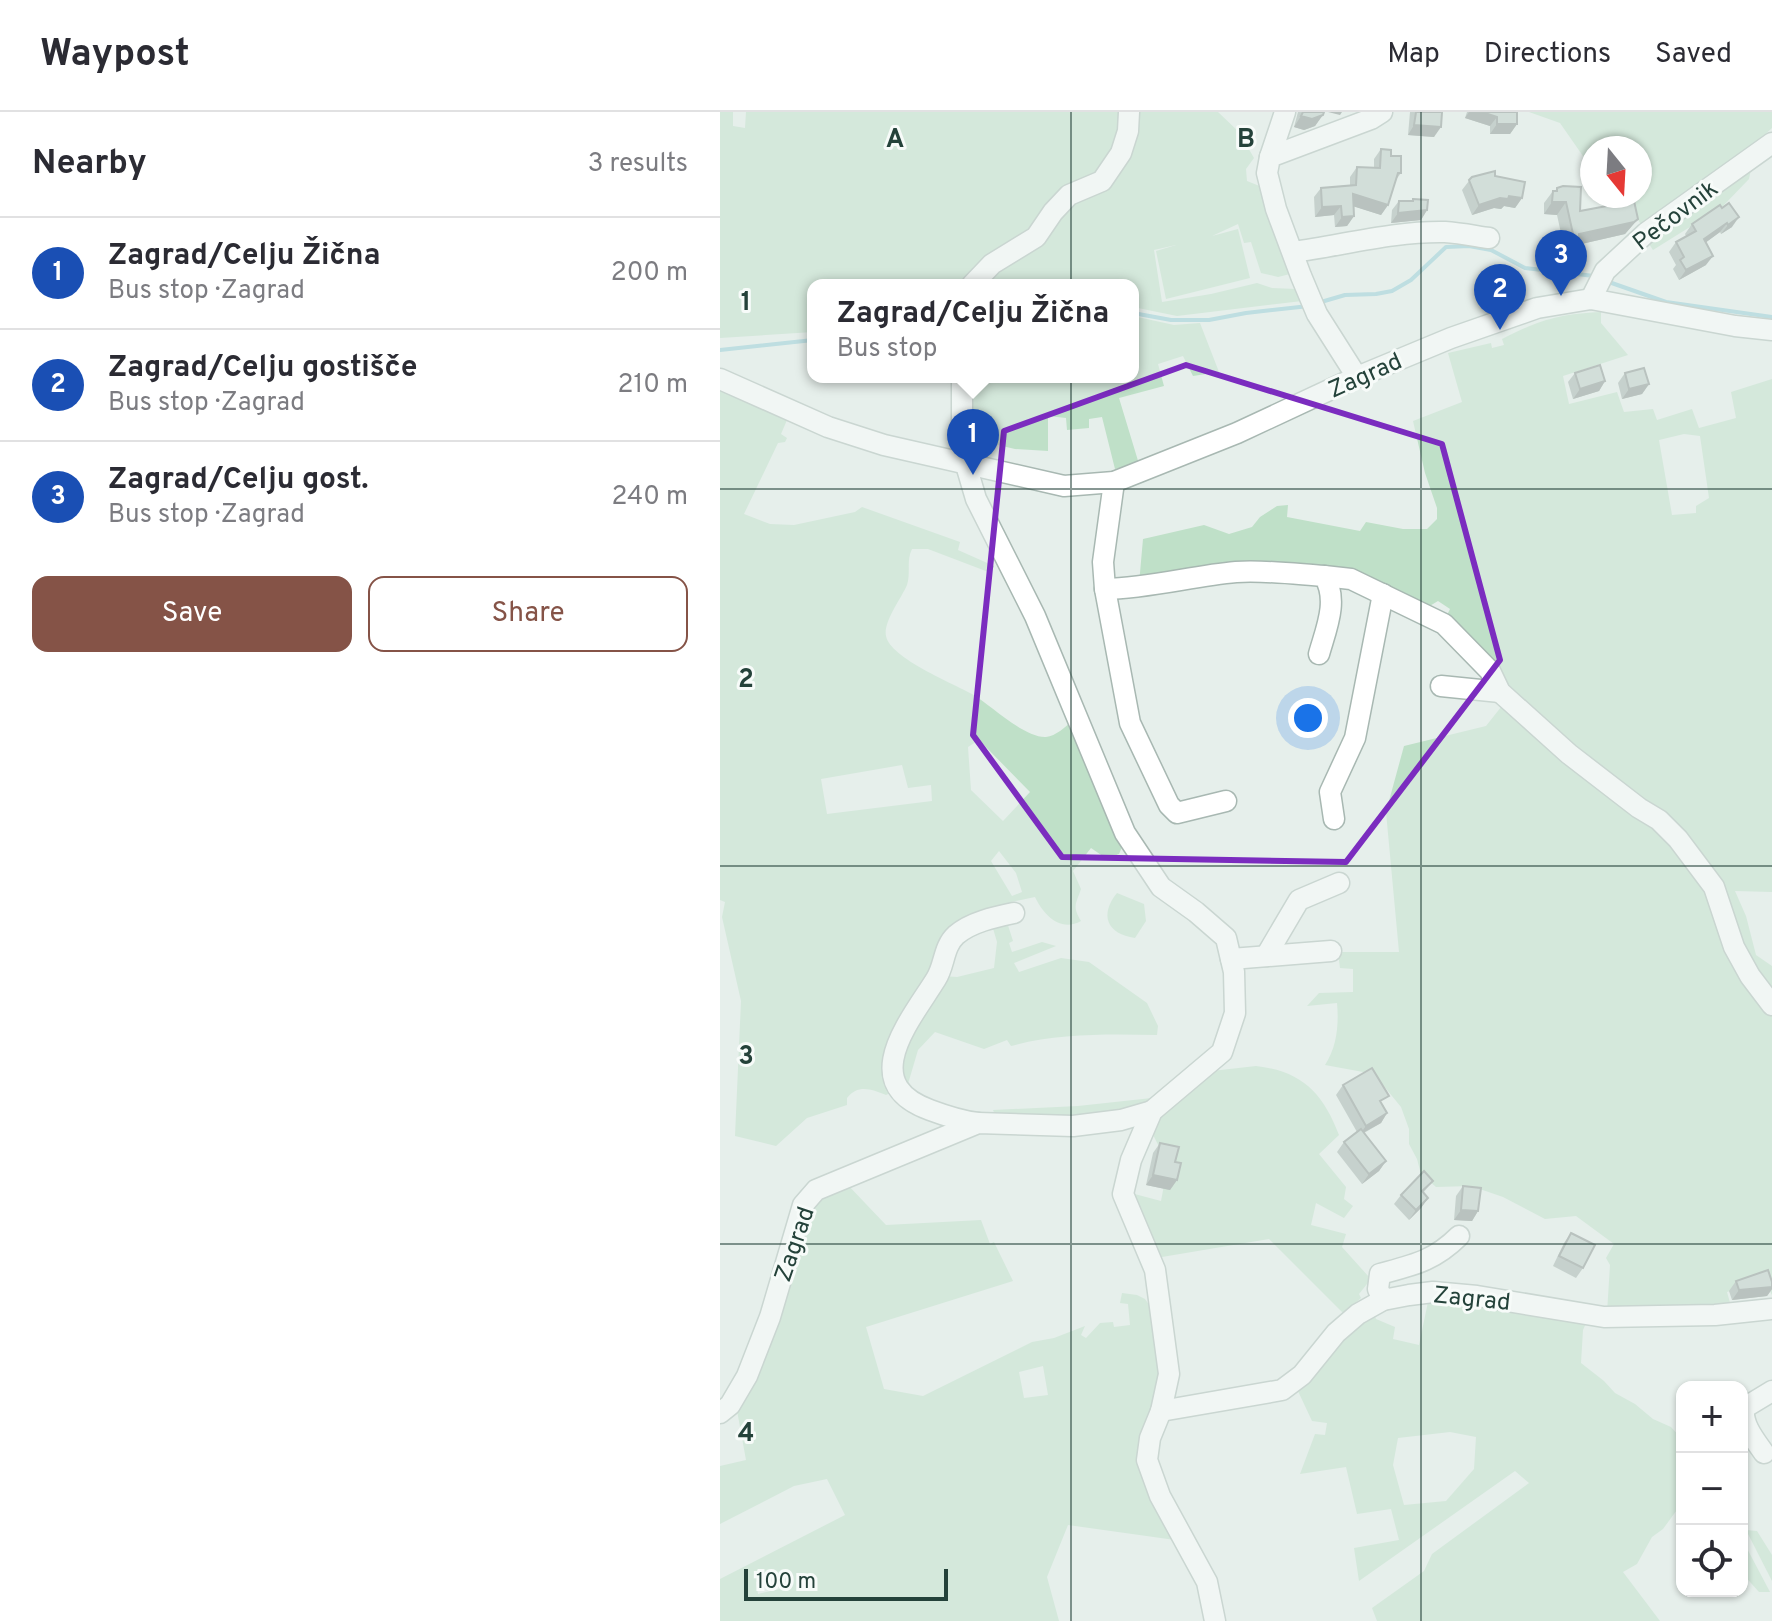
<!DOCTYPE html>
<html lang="en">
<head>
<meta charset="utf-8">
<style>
  :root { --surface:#fff; --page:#f2f2f3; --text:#2b2b33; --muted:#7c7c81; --line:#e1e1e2; --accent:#855347 }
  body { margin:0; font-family:Overpass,sans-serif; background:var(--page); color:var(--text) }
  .controls { position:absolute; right:24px; bottom:24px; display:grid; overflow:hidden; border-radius:16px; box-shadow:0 2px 6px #0004 }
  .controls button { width:72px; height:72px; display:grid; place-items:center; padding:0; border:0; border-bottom:2px solid var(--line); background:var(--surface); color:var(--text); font:40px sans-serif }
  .compass { position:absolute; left:860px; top:24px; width:72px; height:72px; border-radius:50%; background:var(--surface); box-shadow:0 2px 6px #0004; rotate:162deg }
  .scale { position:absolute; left:24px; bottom:20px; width:204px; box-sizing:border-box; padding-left:8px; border:4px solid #24423a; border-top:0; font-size:22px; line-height:28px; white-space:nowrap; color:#24423a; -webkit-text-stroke:6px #f7fbf9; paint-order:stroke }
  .you { position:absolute; left:588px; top:606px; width:28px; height:28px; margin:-20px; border:6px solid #fff; border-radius:50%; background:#1a73e8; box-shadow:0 0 0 12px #1a73e833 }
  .badge { display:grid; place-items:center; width:52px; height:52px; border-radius:50%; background:var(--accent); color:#fff; font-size:26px; font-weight:700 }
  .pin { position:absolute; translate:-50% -66px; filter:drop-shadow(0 2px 4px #0008) }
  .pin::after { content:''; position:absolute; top:42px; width:28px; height:24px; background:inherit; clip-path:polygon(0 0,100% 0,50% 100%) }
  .popup { position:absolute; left:87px; top:167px; width:332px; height:104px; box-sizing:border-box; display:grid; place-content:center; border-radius:16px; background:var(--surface); filter:drop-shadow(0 2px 6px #0005); font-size:26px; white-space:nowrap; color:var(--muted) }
  .popup b { font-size:30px; color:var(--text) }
  .popup::after { content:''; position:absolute; left:50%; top:100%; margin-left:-16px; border:16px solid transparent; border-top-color:var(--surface) }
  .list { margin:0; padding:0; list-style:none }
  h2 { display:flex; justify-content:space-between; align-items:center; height:104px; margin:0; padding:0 32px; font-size:34px }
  h2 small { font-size:26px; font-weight:400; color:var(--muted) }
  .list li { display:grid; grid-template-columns:52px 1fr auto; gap:24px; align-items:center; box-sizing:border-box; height:112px; padding:0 32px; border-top:2px solid var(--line) }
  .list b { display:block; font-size:30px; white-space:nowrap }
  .list p { margin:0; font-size:26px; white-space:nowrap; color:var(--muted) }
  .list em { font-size:26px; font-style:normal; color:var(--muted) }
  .actions { display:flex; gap:16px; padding:24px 32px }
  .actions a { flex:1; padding:18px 0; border:2px solid var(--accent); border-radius:16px; text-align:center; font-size:28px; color:var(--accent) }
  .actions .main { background:var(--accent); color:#fff }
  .icon { flex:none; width:44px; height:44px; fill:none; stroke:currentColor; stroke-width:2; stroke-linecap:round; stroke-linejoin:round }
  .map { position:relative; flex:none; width:1052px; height:1509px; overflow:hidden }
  header { display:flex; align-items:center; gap:48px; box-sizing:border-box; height:112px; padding:0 40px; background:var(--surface); border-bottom:2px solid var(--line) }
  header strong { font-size:38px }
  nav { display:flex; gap:44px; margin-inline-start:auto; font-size:28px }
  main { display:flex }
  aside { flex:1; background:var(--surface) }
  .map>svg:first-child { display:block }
  .green { fill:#bfe0c8; fill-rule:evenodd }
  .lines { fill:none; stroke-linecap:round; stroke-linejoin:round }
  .stream { stroke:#8ec9d4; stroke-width:4 }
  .minor-casing { stroke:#a8b8b2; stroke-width:23 }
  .minor { stroke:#fff; stroke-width:20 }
  .wall { fill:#a1aea9 }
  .shaded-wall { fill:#838d89 }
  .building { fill:#bbcac4; stroke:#838d89; stroke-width:2 }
  .marked { fill:none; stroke:#7b2cbf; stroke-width:6; stroke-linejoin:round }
  .grid { fill:none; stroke:#24423a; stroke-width:2; stroke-opacity:0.55 }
  .labels { text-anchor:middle; stroke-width:6; stroke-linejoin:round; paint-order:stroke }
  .street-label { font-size:24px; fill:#24423a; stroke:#f7fbf9 }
  .grid-label { font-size:26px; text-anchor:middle; font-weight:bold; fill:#24423a; stroke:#f7fbf9; stroke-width:6; stroke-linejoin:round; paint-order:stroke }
</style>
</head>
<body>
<header>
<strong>Waypost</strong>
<nav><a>Map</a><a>Directions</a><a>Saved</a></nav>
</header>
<main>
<aside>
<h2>Nearby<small>3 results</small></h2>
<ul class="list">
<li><span class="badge" style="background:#1a4fb4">1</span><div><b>Zagrad/Celju Žična</b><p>Bus stop · Zagrad</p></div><em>200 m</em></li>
<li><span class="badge" style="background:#1a4fb4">2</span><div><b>Zagrad/Celju gostišče</b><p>Bus stop · Zagrad</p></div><em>210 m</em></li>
<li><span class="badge" style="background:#1a4fb4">3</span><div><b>Zagrad/Celju gost.</b><p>Bus stop · Zagrad</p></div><em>240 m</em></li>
</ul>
<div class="actions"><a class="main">Save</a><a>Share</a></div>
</aside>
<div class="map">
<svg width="1052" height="1509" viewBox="0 0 1052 1509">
  <rect width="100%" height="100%" fill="#e6efeb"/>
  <g class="green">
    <polygon points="0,0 13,0 13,14 25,16 26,0 405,0 391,52 313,124 247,173 93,173 93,220 0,226"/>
    <polygon points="413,0 498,0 519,20 534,46 526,57 527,69 542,75 570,162 558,165 541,161 531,130 524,131 518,112 492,124 518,117 530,166 446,187 436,139 456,133 434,138 442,190 491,182 537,171 552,176 576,177 582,189 457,204 413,195 413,173 258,173 333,104 386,73"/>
    <polygon points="809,0 1052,0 1052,16 1025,41 923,116 910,94 904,96 894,84 920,84 920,36 872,36 872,57 840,11"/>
    <polygon points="1033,47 1029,67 1002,95 933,138 925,126"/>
    <path d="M881,200V211L908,243L843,264L849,292L897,280L904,300L933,297L937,308L972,297L979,316L1016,306L1011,280L1052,267V780L1015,779L1026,804L1036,843L1052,854V1183L1044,1168L1007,1180L1012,1198L887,1201L890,1153L886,1146L894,1132L856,1104L825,1107L783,1085L751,1074L716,1075L701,1062L697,1047L689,1032V1017L681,995L654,962L605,953C617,935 619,912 617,891L587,894L599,881L633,880V857L620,856L618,840H679L666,700L684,634L766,614L789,585L724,509L730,497L718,489L703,498L612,457L419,472L423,427L484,413L509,422L532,415L540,405L557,394L568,393L567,405L640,419L646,410L683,417H707L717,407V396L705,361L693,309L742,290L728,241L771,231L772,236L784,233L782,227C819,208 839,202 881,200ZM964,322L980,324L989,386L976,394V401L952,403L939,328Z"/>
    <polygon points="413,204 454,213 480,211 499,260 473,264 463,244 438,252 444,274 399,286 419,352 395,357 382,305 369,307 369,316 347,318 346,306 328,304 328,339 295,337 240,324 241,265 413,265"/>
    <path d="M3,275L32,287L67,308L61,322L67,326L65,330L58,331L24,402L50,412L74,413L135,400L142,395L240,430L238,438L274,454L271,461L208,437H192C186,449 191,460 187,473C182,485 163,510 166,524C170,546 234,572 252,582C271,593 304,626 326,625C336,624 345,615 352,609L405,728L399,742L387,747L371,736L353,759L361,777C356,792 352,794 361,809C340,821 323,802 315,785L291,790L293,798L251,811L184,912L175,979L166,983C151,977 138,972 127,986V993L87,1006L56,1034L15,1024L21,889L2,805L5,790L0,788V278ZM259,628L310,680L283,709L251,678L248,635ZM182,653L188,676L211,673L212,689L107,702L101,667ZM279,739L296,761L302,780L292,784L271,749Z"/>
    <path d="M397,781L424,792L426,809L415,826C387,822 379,803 397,781Z"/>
    <path d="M286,807L293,829L289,831L292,840L322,830L336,834L294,851L299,860L341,846L369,850L427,891L438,914L437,923C390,922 337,921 291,934L287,928L264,937L215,920L198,938L185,982L174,957L223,864L237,865L274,856L277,830L272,813Z"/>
    <path d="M536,954C582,959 603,981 619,1023L599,1042L626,1075L624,1087L633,1094L624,1106L596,1091L591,1113L626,1122L622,1135L649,1165L655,1162L639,1182L641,1186L623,1201L549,1127L436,1146L407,1080L441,1089L448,1052L431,1019L440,997L492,959Z"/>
    <polygon points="441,985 402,1005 275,1003 273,998 358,994"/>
    <path d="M125,1070L166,1113L261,1108L270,1132L274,1130L293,1169L146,1215L164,1277L203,1284L312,1230L334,1226L365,1214L361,1223L366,1226L380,1211L393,1210L394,1215L410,1213L408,1192L400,1191L402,1181L417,1183L425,1187L435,1201L445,1251L425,1326L455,1428L348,1413L327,1465L339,1509H0V1467L125,1403L107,1367L74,1374L0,1412V1354L26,1348L16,1293L87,1093ZM323,1254L328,1283L304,1286L299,1260ZM55,1465L59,1477L38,1482L36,1470Z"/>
    <path d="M709,1185L867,1209L863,1218L861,1251L884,1269L895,1281L915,1292L933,1307L951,1315L962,1327V1391L943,1417L932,1425L917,1452L903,1460L940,1509H657L652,1496L704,1459L712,1442L809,1371L795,1359L639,1469L634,1436L679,1428L671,1397L637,1402L626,1355L580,1362L595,1322L605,1323L607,1311L592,1309L577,1277L616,1229L654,1202L656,1207L675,1215L673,1227L699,1233ZM730,1320L756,1325L754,1357L726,1389L684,1393L673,1353L678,1326Z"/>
    <polygon points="1026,1418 1037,1419 1052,1443 1052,1469"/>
    <polygon points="1022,1427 1050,1480 1039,1480 1022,1461"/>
  </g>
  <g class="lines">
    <g class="stream">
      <polyline points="886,169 946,190 1052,205"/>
      <polyline points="601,190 625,183 656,182 672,179 691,168 726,135 749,134 771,138 805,156 874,164"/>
      <polyline points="413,201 451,208 489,208 526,201 589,194"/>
      <polyline points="0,238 93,228"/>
    </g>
    <g class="minor-casing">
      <g id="minor">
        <polyline points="550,45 565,0"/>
        <path d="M573,140C624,133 674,119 725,120C740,121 755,124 769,126"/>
        <polyline points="252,173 272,152 316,125 333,100 349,83 382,69 401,41 408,19 409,0"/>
        <polyline points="871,187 885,159 926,121 1052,31"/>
        <polyline points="242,265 242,318 246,353 256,387 315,504 405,721 441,775 476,800 506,826 514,860 515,901 502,940 432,999 411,1048 403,1082 435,1158 449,1262 441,1299 430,1326 427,1348 440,1384 487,1470 495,1509"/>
        <polyline points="637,265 597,202 581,164 556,97 547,61 550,45 651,7 662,0"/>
        <polyline points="0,267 108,315 164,333 344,374 394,370 517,321 637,265 731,226 817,196 871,187 1015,214 1052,218"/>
        <polyline points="394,370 383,450 385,477 410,611 449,693 457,701 506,689"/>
        <polyline points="604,464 631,467 724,512 770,559 780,580 849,642 919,696 939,708 958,727 994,775 1014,835 1030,864 1052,893"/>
        <path d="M385,477C430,476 472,464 516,460C545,458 575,462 604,464C619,488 606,517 599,542"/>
        <polyline points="721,574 780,580"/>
        <polyline points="614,707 610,680 635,626 663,482"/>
        <polyline points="546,844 579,788 619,771"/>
        <polyline points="511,847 611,839"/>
        <path d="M258,1011C241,1009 226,1004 210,998C136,971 190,909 216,867C225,853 223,835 236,823C251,810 275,805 294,801"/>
        <path d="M663,1188L658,1177L660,1162C693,1153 714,1149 739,1124"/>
        <polyline points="441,1299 562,1278 582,1263 616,1221 638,1202 663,1188 689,1183 713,1180 757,1184 884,1205 995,1203 1052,1197"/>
        <polyline points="0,1301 10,1293 27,1264 50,1205 83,1093 96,1078 258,1011 353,1014 401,1008 432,999"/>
        <path d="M1044,1341C1035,1328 1022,1313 1024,1296L1052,1279"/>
      </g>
    </g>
    <use href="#minor" class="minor"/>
  </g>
  <g class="wall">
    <polygon points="578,0 604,0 595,14 584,18 574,15"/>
    <polygon points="690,0 722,0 714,25 688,23"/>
    <polygon points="747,0 797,0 797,12 790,22 770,22 770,14 745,6"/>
    <polygon points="661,37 671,44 681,61 675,69 668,93 661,103 633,94 634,104 627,114 615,115 614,103 595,105 594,85 601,76 630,73 630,65 637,55 654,56 654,47"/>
    <polygon points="775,64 802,86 795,96 784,94 781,97 774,96 752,103 742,78 752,65"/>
    <polygon points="837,76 860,99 918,107 905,122 857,133 850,143 846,144 837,103 824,102 824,91 833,79 835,79"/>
    <polygon points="693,87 707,98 701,108 671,111 672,98 679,89 692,89"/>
    <polygon points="1002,96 1012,115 1001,122 1000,120 986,130 986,153 959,168 953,157 956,153 949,140 956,130 966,124 965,122 972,112"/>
    <polygon points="855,261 885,269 879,279 853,287 848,270"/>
    <polygon points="905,261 929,272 922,282 902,287 898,271"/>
    <polygon points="623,973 663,993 667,1001 661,1011 644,1021 666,1049 659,1059 642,1072 617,1040 624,1030 637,1020 616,983"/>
    <polygon points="440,1031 455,1050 457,1068 450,1078 426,1073 433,1041"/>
    <polygon points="713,1069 703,1081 708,1086 701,1096 689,1108 674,1092 681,1083"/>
    <polygon points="743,1074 758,1099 752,1109 734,1108 736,1084"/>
    <polygon points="851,1121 863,1156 856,1166 833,1154 844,1131"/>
    <polygon points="1016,1169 1052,1170 1052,1177 1047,1184 1012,1188 1009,1179"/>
  </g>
  <g class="shaded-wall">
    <polygon points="608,0 622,0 620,3"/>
    <polygon points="749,0 762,0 777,5 770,14 745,6"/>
    <polygon points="603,3 595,14 584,18 574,15 581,4"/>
    <polygon points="777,12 797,12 790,22 770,22"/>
    <polygon points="694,13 721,15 714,25 688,23"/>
    <polygon points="633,82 668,93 661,103 626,92"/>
    <polygon points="789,84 802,86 795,96 784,94 781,97 774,96 752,103 759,93"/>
    <polygon points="832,90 846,90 837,103 824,102"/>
    <polygon points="621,94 614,103 595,105 602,95"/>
    <polygon points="707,98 701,108 671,111 678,101"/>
    <polygon points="634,104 627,114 615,115 622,105"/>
    <polygon points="1019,105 1012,115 1001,122 1008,113"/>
    <polygon points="918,107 905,122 857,133 850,143 846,144 855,131 859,122"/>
    <polygon points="1007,111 1000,120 977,137 984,127"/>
    <polygon points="993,144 986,153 959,168 966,158"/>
    <polygon points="885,269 879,279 853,287 860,277"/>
    <polygon points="929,272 922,282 902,287 909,277"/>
    <polygon points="667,1001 661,1011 639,1023 646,1014"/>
    <polygon points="666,1049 659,1059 642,1072 649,1062"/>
    <polygon points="433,1063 457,1068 450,1078 426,1073"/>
    <polygon points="708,1086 701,1096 689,1108 696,1098"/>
    <polygon points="741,1098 758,1099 752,1109 734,1108"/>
    <polygon points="1052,1175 1052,1177 1047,1184 1012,1188 1019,1178"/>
  </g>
  <g class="building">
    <polygon points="583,0 604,0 603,3 592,7 581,4"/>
    <polygon points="696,0 722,0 721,15 694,13"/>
    <polygon points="762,0 797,0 797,12 777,12 777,5"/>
    <polygon points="661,37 671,38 671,44 681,44 681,61 678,61 668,93 633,82 634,104 622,105 621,94 602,95 601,76 636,73 637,55 660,56"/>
    <polygon points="775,59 775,64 805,70 802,86 789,84 788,87 780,86 759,93 749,68 752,65"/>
    <polygon points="843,74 861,75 860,99 914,89 918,107 914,110 859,122 858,131 855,131 846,90 832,90 833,79 837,79 837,76"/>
    <polygon points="693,87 708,88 707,98 678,101 679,89 693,89"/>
    <polygon points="1009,91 1019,105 1008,113 1007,111 984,127 993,144 966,158 960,148 964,145 956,130 976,119 972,112 1000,93 1002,96"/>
    <polygon points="880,253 885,269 860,277 855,261"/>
    <polygon points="924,256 929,272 909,277 905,261"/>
    <polygon points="652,956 669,984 660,989 667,1001 646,1014 623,973"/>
    <polygon points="641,1017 666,1049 649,1062 624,1030"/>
    <polygon points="440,1031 459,1035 455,1050 461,1051 457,1068 433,1063"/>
    <polygon points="704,1059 713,1069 702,1079 708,1086 696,1098 681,1083"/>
    <polygon points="743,1074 761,1076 758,1099 741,1098"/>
    <polygon points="851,1121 875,1133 863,1156 839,1144"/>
    <polygon points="1048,1158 1052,1170 1052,1175 1019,1178 1016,1169"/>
  </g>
  <path d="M0 0H1052V1509H0ZM466,253L722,332L780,548L626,750L342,745L253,623L284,319Z" fill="#e6efeb" fill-opacity=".55" fill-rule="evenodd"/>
  <path class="marked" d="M466,253L722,332L780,548L626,750L342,745L253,623L284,319Z"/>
  <path class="grid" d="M351,0V1509M701,0V1509M0,377H1052M0,754H1052M0,1132H1052"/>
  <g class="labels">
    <g class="street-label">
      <text transform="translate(955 103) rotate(-37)" y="8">Pečovnik</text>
      <text transform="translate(645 263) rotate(-24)" y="8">Zagrad</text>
      <text transform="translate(74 1132) rotate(-71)" y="8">Zagrad</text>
      <text transform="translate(752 1186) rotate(6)" y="8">Zagrad</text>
    </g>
  </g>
  <g class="grid-label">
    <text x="175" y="35">A</text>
    <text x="526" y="35">B</text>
    <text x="26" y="198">1</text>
    <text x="26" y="575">2</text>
    <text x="26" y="952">3</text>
    <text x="26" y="1329">4</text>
  </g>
</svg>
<div class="controls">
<button>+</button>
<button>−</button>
<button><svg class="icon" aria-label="locate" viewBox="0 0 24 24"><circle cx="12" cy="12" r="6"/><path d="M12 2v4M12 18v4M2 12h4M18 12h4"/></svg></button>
</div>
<svg class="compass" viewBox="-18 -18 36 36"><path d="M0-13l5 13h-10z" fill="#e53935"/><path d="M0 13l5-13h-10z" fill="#7c7c81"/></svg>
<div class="scale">100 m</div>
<div class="you"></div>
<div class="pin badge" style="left:253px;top:363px;background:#1a4fb4">1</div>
<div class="popup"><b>Zagrad/Celju Žična</b>Bus stop</div>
<div class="pin badge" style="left:780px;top:218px;background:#1a4fb4">2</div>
<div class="pin badge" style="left:841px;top:184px;background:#1a4fb4">3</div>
</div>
</main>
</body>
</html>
